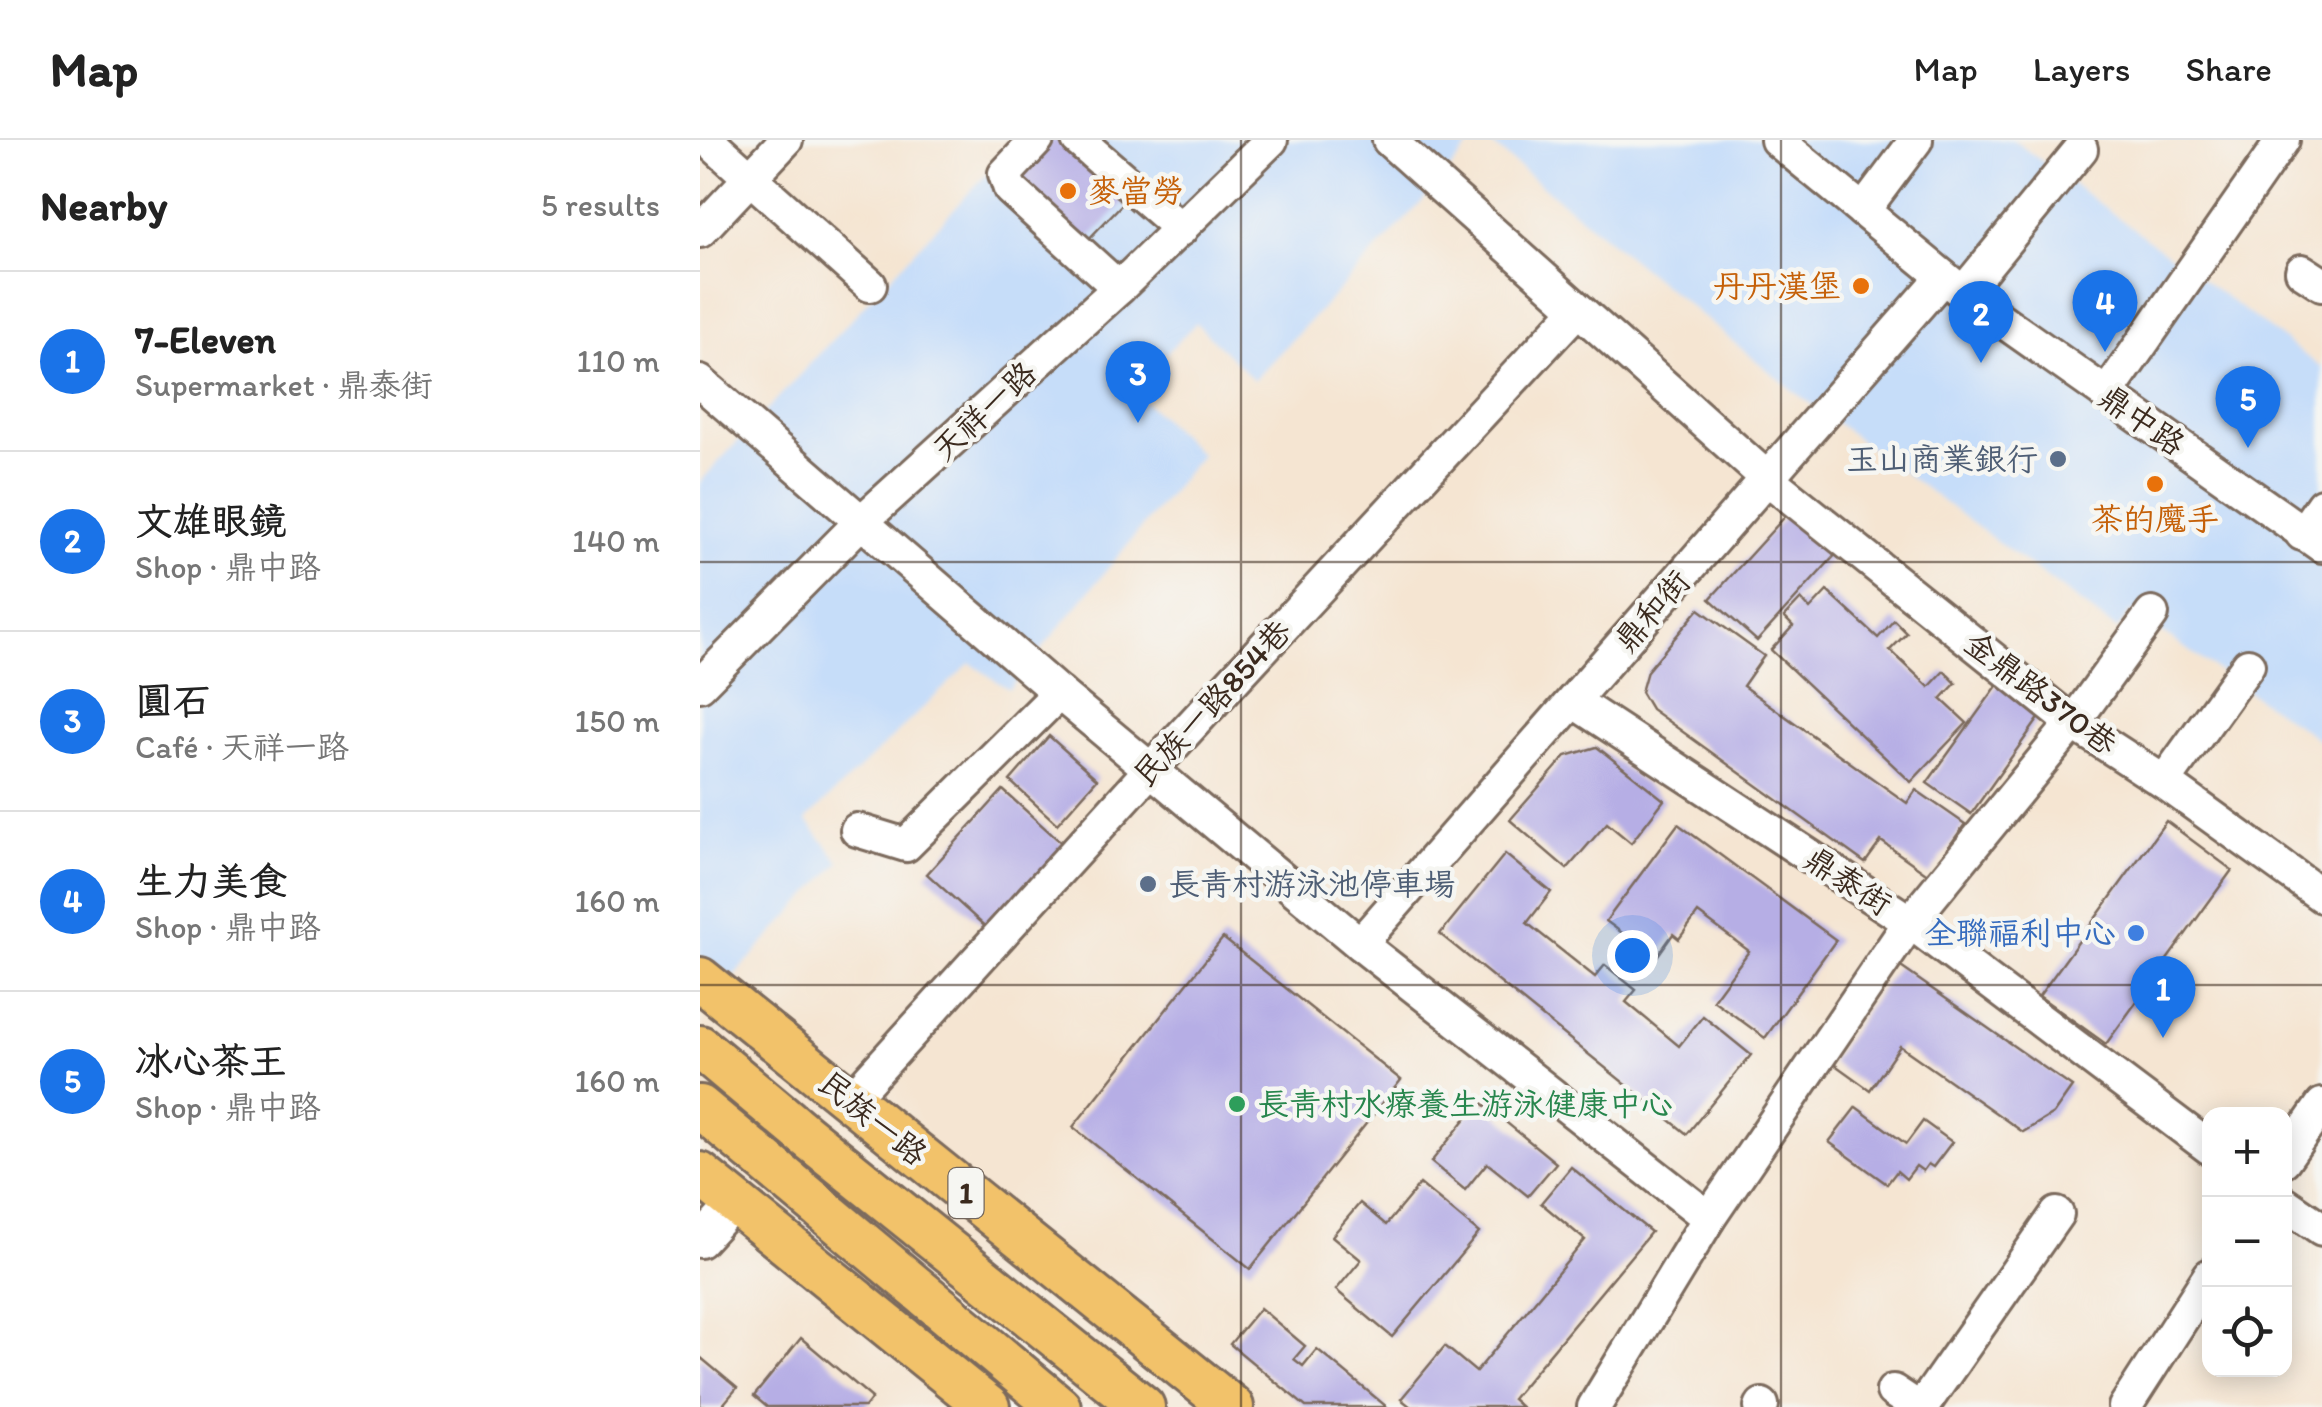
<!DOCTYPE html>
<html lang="en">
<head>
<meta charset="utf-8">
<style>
  :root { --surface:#fff; --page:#f2f2f2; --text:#222; --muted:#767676; --line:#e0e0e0; --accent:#1a73e8 }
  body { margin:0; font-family:Itim,"LXGW WenKai TC",sans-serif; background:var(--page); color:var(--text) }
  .controls { position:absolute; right:30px; bottom:30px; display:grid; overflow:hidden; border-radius:20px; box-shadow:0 5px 25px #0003 }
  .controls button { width:90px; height:90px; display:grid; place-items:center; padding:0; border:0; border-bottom:2px solid var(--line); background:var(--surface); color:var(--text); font:50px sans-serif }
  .you { position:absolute; left:932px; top:815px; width:35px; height:35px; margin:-25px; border:8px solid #fff; border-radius:50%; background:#1a73e8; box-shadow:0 0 0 15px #1a73e833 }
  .badge { display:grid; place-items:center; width:65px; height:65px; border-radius:50%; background:var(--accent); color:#fff; font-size:32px; font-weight:700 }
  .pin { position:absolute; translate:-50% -82px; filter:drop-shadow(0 2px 5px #0008) }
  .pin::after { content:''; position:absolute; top:52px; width:35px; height:30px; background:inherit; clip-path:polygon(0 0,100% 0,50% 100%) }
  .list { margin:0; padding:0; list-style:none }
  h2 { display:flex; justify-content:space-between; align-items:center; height:130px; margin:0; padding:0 40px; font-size:42px }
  h2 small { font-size:32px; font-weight:400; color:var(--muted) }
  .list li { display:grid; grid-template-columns:65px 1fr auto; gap:30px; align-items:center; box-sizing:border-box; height:180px; padding:0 40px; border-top:2px solid var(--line) }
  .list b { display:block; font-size:38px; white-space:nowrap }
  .list p { margin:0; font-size:32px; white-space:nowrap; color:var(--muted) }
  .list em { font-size:32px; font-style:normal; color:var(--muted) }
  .icon { flex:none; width:55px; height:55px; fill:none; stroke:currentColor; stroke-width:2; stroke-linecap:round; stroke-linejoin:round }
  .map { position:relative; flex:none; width:1622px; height:1267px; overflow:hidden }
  header { display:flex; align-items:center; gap:60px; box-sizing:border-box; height:140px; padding:0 50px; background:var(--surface); border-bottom:2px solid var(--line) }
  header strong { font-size:48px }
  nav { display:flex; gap:55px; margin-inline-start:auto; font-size:35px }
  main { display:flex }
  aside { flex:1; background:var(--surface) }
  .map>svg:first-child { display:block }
  .built { fill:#c6ddf9 }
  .building { fill:#b6aee5 }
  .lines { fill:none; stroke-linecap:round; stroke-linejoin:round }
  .minor-casing { stroke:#7c6b5d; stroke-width:38 }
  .major-casing { stroke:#7c6b5d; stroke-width:48 }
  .minor { stroke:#fff; stroke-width:32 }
  .major { stroke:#f2c26a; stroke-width:42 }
  .grid { fill:none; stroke:#3b2a1e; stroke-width:2.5; stroke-opacity:0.55 }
  .food-dot { fill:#e8710a; stroke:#f6f6f2; stroke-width:4 }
  .service-dot { fill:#5c6f8a; stroke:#f6f6f2; stroke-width:4 }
  .shop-dot { fill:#3f7fe0; stroke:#f6f6f2; stroke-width:4 }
  .leisure-dot { fill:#2e9e5b; stroke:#f6f6f2; stroke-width:4 }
  .labels { text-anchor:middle; stroke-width:9; stroke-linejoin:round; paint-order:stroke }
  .shield { fill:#f6f6f2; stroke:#73675e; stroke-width:2.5 }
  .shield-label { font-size:30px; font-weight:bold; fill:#3b2a1e }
  .food-label { font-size:32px; fill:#c56008; stroke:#f6f6f2; text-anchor:start }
  .street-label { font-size:32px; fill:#3b2a1e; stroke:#f6f6f2 }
  .service-label { font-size:32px; fill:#4e5e75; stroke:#f6f6f2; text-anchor:end }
  .shop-label { font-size:32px; fill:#366cbe; stroke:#f6f6f2; text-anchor:end }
  .leisure-label { font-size:32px; fill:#27864d; stroke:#f6f6f2; text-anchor:start }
</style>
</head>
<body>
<header>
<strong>Map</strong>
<nav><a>Map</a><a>Layers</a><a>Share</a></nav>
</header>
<main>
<aside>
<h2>Nearby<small>5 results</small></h2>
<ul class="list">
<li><span class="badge">1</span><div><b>7-Eleven</b><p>Supermarket · 鼎泰街</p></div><em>110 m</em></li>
<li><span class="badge">2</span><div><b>文雄眼鏡</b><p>Shop · 鼎中路</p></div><em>140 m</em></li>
<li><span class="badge">3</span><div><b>圓石</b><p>Café · 天祥一路</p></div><em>150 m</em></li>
<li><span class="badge">4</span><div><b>生力美食</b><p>Shop · 鼎中路</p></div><em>160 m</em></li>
<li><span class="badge">5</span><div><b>冰心茶王</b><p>Shop · 鼎中路</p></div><em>160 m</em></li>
</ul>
</aside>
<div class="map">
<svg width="1622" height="1267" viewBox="0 0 1622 1267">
  <rect width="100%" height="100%" fill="#f6f6f2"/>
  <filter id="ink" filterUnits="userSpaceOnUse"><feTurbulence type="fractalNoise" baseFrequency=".01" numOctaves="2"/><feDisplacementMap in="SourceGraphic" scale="20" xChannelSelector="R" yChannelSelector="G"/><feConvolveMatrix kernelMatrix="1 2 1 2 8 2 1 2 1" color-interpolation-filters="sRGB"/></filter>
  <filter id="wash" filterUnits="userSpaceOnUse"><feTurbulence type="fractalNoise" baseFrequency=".0048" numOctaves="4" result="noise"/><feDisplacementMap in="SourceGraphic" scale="40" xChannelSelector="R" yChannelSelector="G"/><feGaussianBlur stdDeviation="2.25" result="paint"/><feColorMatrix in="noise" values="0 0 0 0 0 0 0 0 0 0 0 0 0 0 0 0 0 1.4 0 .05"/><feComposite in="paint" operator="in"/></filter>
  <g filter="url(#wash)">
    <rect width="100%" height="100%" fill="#f5e5d2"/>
    <g class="built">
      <polygon points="321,0 775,0 719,65 554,240 496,183 431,249 501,315 309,549 270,523 106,680 140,722 29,841 0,817 0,342 278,43"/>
      <polygon points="786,0 1313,0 1622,228 1622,602 1431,471 1417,490 1096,253"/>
    </g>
    <g id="blocks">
      <g class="building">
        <polygon points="351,0 360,0 424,62 381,107 312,40"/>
        <polygon points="1091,370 1137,413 1057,501 1010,459"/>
        <polygon points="1127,451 1178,498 1194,480 1207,493 1190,510 1229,547 1244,531 1256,543 1241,559 1267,583 1211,642 1071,510 1093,486 1084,477 1101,459 1110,469"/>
        <polygon points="999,469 1064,516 1043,546 1207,663 1216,650 1265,684 1229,735 1181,701 1165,723 951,569 941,552 947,531"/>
        <polygon points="1299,543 1342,574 1271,674 1227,643"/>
        <polygon points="349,596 397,639 357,684 310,641"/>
        <polygon points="897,607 964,660 931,703 907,683 867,729 810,680 866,616"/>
        <polygon points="303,650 366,707 290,791 227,734"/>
        <polygon points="1466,681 1532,730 1406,904 1339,856"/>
        <polygon points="978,684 1136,800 1065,898 1013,860 1049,811 998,773 979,799 973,794 956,818 906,781"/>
        <polygon points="805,714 851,752 827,783 895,837 905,825 936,850 926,862 979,906 1003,876 1051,915 987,994 740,794"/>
        <polygon points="523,798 701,940 550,1129 373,987"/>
        <polygon points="1198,825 1372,947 1353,974 1323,992 1200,906 1170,950 1131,922"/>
        <polygon points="780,961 856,1023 828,1056 787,1023 765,1050 731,1022"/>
        <polygon points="1156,967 1206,1004 1223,981 1252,1002 1233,1027 1228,1024 1223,1031 1216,1026 1206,1039 1197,1031 1187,1044 1129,1002"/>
        <polygon points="871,1027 951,1092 812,1259 821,1267 711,1267 701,1259 745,1206 776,1232 885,1100 841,1063"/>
        <polygon points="720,1044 779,1093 692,1197 636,1150 661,1120 632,1096 660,1063 686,1085"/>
        <polygon points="560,1168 605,1206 594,1219 603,1226 617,1209 687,1267 606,1267 530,1204"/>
        <polygon points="101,1198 172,1258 165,1267 67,1267 54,1256"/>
        <polygon points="0,1217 37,1248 21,1267 0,1267"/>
      </g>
    </g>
  </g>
  <g filter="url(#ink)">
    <use href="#blocks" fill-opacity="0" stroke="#7c6b5d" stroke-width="2.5"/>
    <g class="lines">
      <g class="minor-casing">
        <g id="minor">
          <polyline points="8,0 170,145"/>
          <polyline points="337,0 305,34 310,49 419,148"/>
          <polyline points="378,0 481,89"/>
          <polyline points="689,0 1068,339 1373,583 1464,642 1622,756"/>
          <polyline points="1077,0 1263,153 1622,406"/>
          <polyline points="1163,71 1216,0"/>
          <polyline points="0,91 86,0"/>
          <polyline points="1602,131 1622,144"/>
          <polyline points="1263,153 1381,9"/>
          <polyline points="0,242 359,553 660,804 1009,1078"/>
          <polyline points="1406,255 1583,0"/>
          <polyline points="1602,394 1622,365"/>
          <polyline points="0,545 160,383 419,148 571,0"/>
          <polyline points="873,561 1210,782 1510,1008"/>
          <polyline points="1464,642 1548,525"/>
          <polyline points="157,690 206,705 359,553"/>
          <polyline points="660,804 1243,137"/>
          <polyline points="150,960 451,629 877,170"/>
          <polyline points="1584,1020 1622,965"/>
          <polyline points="1584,1063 1622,1089"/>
          <polyline points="0,1101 35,1063"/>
          <polyline points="1193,1251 1217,1267"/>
          <polyline points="894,1267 1009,1078 1210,782 1373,583 1452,474"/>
          <polyline points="1061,1267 1062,1265"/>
          <polyline points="1222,1267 1357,1074"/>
          <polyline points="1425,1267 1510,1135"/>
        </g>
      </g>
      <g class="major-casing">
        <g id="major">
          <polyline points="0,839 532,1267"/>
          <polyline points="0,907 105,995 443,1267"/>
          <polyline points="0,967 359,1267"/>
          <polyline points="0,1034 288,1267"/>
        </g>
      </g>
      <use href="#minor" class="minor"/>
      <use href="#major" class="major"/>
    </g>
  </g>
  <path class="grid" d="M541,0V1267M1081,0V1267M0,422H1622M0,845H1622"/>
  <g class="food-dot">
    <circle cx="368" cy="51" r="10"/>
    <circle cx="1161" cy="146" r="10"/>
    <circle cx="1455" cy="344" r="10"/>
  </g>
  <g class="service-dot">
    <circle cx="1358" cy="319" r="10"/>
    <circle cx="448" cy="744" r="10"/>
  </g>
  <circle class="shop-dot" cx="1436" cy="793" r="10"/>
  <circle class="leisure-dot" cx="537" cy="964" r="10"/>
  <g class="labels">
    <rect class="shield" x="248.5" y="1028" width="35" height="50" rx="8"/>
    <g class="shield-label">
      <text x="266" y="1063">1</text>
    </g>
    <g class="food-label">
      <text x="388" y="62">麥當勞</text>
      <text x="1141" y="157" text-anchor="end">丹丹漢堡</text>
      <text x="1455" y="390" text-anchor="middle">茶的魔手</text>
    </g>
    <g class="street-label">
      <text transform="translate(284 271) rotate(-43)" y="11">天祥一路</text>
      <text transform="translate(1442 280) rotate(35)" y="11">鼎中路</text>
      <text transform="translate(952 471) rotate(-49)" y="11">鼎和街</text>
      <text transform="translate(1341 553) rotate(37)" y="11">金鼎路370巷</text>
      <text transform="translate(512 563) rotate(-47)" y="11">民族一路854巷</text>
      <text transform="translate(1148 741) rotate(33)" y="11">鼎泰街</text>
      <text transform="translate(173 978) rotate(39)" y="11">民族一路</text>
    </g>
    <g class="service-label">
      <text x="1338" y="330">玉山商業銀行</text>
      <text x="468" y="755" text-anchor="start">長青村游泳池停車場</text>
    </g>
    <g class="shop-label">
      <text x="1416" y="804">全聯福利中心</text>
    </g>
    <g class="leisure-label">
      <text x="557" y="975">長青村水療養生游泳健康中心</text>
    </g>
  </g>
</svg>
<div class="controls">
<button>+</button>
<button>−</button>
<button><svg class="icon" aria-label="locate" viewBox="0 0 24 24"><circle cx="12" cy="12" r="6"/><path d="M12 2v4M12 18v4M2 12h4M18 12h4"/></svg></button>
</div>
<div class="you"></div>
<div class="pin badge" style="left:1463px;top:898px">1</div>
<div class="pin badge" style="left:1281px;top:223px">2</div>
<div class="pin badge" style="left:438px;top:283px">3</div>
<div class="pin badge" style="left:1405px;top:212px">4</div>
<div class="pin badge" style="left:1548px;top:308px">5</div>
</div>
</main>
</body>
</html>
